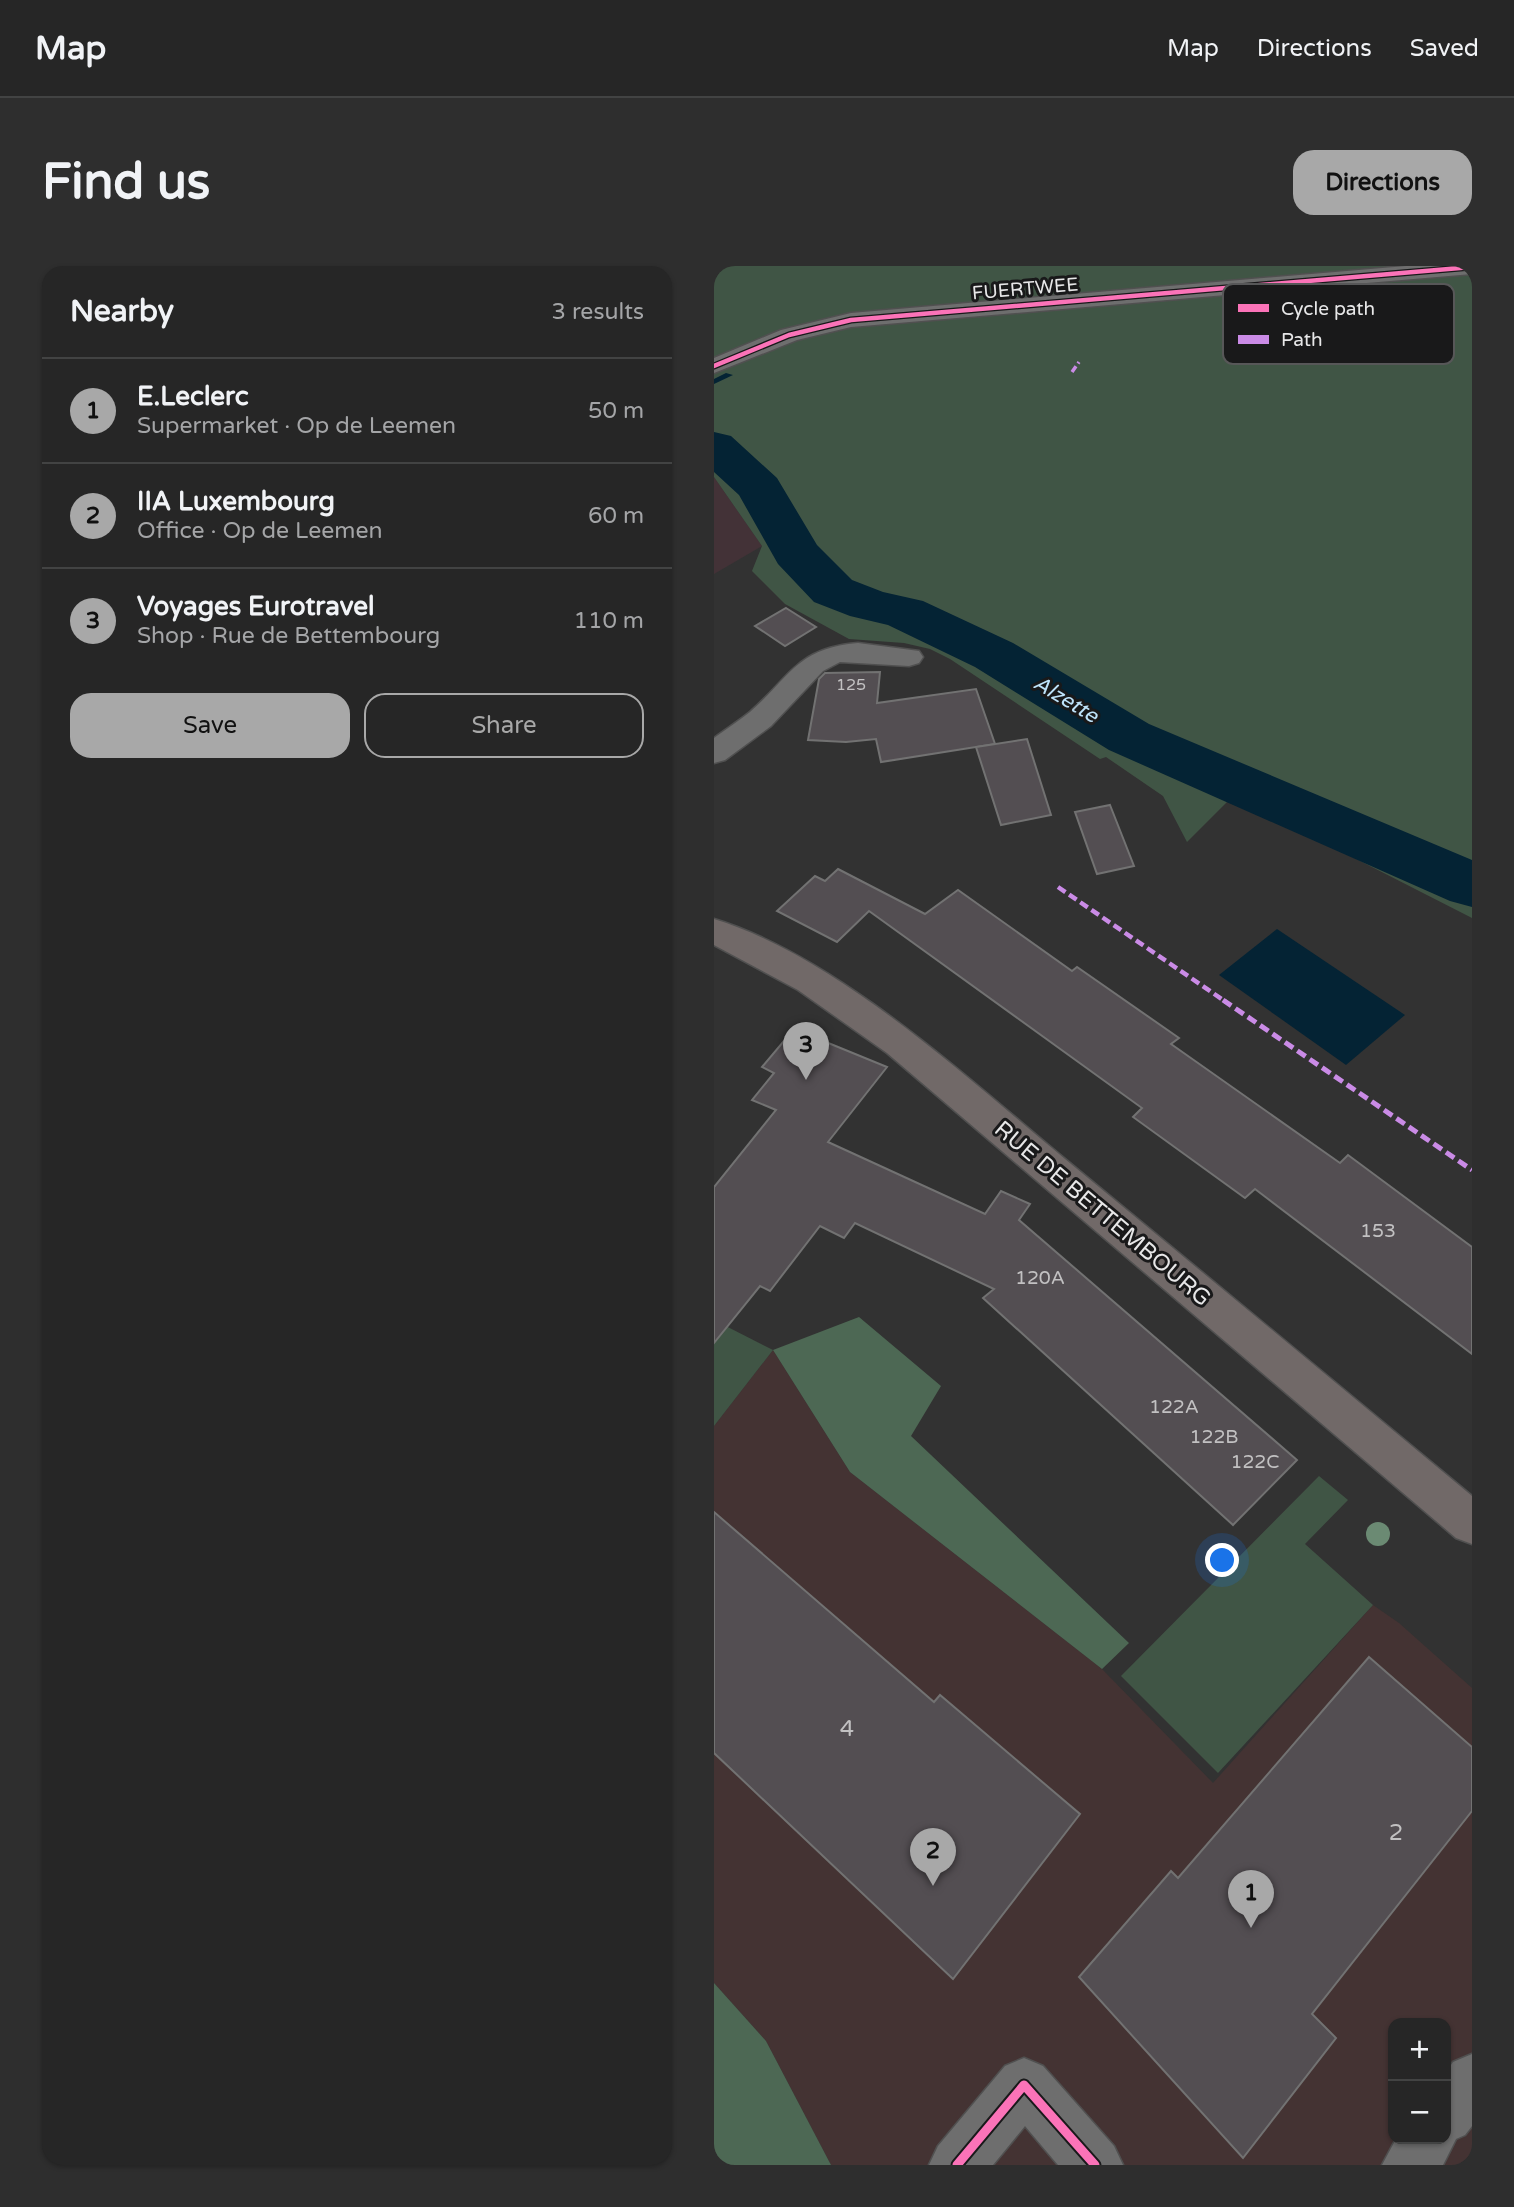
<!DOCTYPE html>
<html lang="en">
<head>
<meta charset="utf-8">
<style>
  :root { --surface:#262626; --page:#2e2e2e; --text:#f1f3f6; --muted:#a4a5a7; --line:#424343; --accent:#a8a8a8 }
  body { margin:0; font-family:"Varela Round",sans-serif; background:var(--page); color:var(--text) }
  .controls { position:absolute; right:21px; bottom:21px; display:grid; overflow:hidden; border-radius:14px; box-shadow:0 2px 5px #0004 }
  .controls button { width:63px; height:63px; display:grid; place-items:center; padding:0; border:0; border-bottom:2px solid var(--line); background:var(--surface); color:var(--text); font:35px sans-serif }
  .you { position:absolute; left:509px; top:1295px; width:24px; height:24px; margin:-18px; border:5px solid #fff; border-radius:50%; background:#1a73e8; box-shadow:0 0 0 10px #1a73e833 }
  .badge { display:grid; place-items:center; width:46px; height:46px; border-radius:50%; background:var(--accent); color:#111; font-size:23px; font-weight:700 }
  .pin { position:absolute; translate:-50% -58px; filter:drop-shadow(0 2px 4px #0008) }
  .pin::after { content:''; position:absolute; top:37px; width:24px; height:21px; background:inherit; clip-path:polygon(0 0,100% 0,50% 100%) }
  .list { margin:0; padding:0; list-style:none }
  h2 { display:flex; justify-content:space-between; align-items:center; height:91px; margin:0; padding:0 28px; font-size:30px }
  h2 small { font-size:23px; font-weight:400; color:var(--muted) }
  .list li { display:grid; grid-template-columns:46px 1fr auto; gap:21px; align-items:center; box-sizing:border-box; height:105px; padding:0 28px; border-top:2px solid var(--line) }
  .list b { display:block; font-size:26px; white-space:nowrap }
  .list p { margin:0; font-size:23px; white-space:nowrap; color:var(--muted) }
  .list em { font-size:23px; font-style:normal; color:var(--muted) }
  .actions { display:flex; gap:14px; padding:21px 28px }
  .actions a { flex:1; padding:16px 0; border:2px solid var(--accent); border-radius:21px; text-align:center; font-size:24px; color:var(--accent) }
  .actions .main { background:var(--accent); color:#111 }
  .map { position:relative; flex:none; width:758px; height:1899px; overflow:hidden; border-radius:21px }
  header { display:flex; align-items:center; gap:42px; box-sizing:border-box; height:98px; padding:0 35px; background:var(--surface); border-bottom:2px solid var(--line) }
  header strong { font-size:33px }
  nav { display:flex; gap:38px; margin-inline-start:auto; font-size:24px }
  .intro { display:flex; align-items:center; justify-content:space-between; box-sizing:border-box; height:168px; padding:0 42px }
  h1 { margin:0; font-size:49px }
  .button { padding:18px 32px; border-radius:21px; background:var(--accent); color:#111; font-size:24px; font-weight:700 }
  main { display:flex; gap:42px; padding:0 42px }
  aside { flex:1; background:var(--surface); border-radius:21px; box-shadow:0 2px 5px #0004 }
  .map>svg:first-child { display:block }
  .commercial { fill:#433; fill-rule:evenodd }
  .industrial { fill:#433237 }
  .green { fill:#405545 }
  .forest { fill:#4d6854 }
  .water { fill:#042334 }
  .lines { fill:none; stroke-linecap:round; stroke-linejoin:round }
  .stream { fill:#042334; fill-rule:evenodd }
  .river { fill:#042334; fill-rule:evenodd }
  .building { fill:#534e52; stroke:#727272; stroke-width:2 }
  .minor-casing { stroke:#505050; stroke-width:3 }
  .major-casing { stroke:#505050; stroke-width:3 }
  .minor { fill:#6e6e6e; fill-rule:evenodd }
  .major { fill:#716968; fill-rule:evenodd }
  .quiet-far2 { stroke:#ca8be6; stroke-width:3.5; stroke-dasharray:7 3.5; stroke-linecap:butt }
  .quiet-far1 { stroke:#ca8be6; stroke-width:4.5; stroke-dasharray:9 4.5; stroke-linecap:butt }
  .quiet { stroke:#ca8be6; stroke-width:5; stroke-dasharray:10 5; stroke-linecap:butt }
  .cycleway-far1-casing { stroke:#19191a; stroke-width:7 }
  .cycleway-casing { stroke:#19191a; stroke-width:13 }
  .cycleway-far1 { stroke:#fb73b8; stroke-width:4.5 }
  .cycleway { stroke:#fb73b8; stroke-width:9 }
  .tree { fill:#6b8a73 }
  .labels { text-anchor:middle; stroke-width:6; stroke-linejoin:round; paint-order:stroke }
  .far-number-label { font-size:16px; fill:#c2c1c2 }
  .far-street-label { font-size:19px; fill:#e7e7e8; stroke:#19191a }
  .number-label { font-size:19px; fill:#c2c1c2 }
  .far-water-label { font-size:21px; font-style:italic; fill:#bee3fa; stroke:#19191a }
  .street-label { font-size:23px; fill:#e7e7e8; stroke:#19191a }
  .near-number-label { font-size:23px; fill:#c2c1c2 }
  .key { fill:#19191a; stroke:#575758; stroke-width:2 }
  .key-label { font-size:19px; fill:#e7e7e8 }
</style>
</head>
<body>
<header>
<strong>Map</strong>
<nav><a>Map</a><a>Directions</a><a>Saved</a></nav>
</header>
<div class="intro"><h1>Find us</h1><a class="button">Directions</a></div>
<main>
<aside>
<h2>Nearby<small>3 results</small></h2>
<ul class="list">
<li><span class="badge">1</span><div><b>E.Leclerc</b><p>Supermarket · Op de Leemen</p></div><em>50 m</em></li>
<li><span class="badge">2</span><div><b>IIA Luxembourg</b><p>Office · Op de Leemen</p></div><em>60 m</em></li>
<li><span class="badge">3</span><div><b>Voyages Eurotravel</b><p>Shop · Rue de Bettembourg</p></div><em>110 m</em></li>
</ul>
<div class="actions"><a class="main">Save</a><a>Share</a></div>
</aside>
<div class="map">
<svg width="758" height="1899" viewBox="0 0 758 1899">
  <rect width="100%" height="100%" fill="#323232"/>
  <path class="commercial" d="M59,1084L136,1206L388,1403L499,1517L659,1339L685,1357L758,1422V1899H117L52,1775L0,1717V1160ZM679,1757H732V1873H679Z"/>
  <polygon class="industrial" points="0,211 48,280 0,308"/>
  <g class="green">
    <polygon points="0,0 758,0 758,652 519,530 473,576 449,530 392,491 386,493 236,393 216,383 190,377 135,373 71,338 38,305 48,280 0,211"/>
    <polygon points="0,1054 59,1084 0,1160"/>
    <polygon points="605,1210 634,1234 591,1278 659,1339 504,1507 407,1410"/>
  </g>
  <g class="forest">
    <polygon points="145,1051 227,1120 197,1170 415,1377 388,1403 136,1206 59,1084"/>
    <polygon points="0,1717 52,1775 117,1899 0,1899"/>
  </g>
  <polygon class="water" points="563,663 691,749 632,799 505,709"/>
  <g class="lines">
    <polygon class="stream" points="12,107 19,109 0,118 0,113"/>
    <polygon class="river" points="0,166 17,170 63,212 103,279 138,314 169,326 209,335 299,377 435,458 758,594 758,641 736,635 395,484 261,401 174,359 136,350 100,336 64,298 25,229 0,206"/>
  </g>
  <g class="building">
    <polygon points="72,342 102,361 71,380 41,360"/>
    <polygon points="166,406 163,437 262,423 281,478 167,496 162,473 132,476 94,474 105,413 111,407"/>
    <polygon points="313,473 337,549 287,559 262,481"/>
    <polygon points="396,539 420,600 383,608 361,546"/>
    <polygon points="124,603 211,648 244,624 358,705 363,701 465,772 457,778 626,897 634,889 758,981 758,1088 541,923 531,932 419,851 428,842 155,645 123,676 63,645 101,610 111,615"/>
    <polygon points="80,763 173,801 114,876 271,948 287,925 316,938 305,954 583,1194 519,1259 269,1032 280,1023 141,957 130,972 106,960 56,1025 46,1020 0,1077 0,921 62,844 38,834 60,807 48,801"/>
    <polygon points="0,1246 220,1436 226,1429 366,1548 239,1713 0,1487"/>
    <polygon points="655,1391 758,1481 758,1545 598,1748 622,1772 529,1892 365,1711 457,1605 464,1612"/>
  </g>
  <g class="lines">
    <g class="minor-casing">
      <g id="minor">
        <polygon points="692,0 758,0 758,8 137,61 83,74 0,107 0,92 67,64 137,47"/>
        <path d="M144,377L205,385L209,391L205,397L195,400L126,396L109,405L57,460L11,494L0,497V472C12,463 25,455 36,446C77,410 83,382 144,377Z"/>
        <polygon points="758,1788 758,1860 751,1869 742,1873 729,1899 668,1899 682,1873 732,1873 732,1806 739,1796"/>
        <polygon points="310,1792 329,1800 400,1880 409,1899 344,1899 311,1860 279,1899 215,1899 224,1880 291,1800"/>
      </g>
    </g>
    <g class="major-casing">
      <path id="major" d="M0,653C122,690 253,812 351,893C487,1005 622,1117 758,1230V1278L742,1272L173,787L84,724L0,679Z"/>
    </g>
    <use href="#minor" class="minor"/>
    <use href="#major" class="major"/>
    <polyline class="quiet-far2" points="358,106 365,96"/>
    <polyline class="quiet-far1" points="344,621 512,736"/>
    <polyline class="quiet" points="509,734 758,904"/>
    <g class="cycleway-far1-casing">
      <polyline id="cycleway-far1" points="0,100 75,69 137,54 758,1"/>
    </g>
    <g class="cycleway-casing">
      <polyline id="cycleway" points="243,1899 310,1819 381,1899"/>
    </g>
    <use href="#cycleway-far1" class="cycleway-far1"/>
    <use href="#cycleway" class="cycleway"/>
  </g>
  <circle class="tree" cx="664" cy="1268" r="12"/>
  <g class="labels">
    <g class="far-number-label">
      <text x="137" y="424">125</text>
    </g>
    <g class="far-street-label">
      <text transform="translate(311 22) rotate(-5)" y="7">FUERTWEE</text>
    </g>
    <g class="number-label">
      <text x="664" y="971">153</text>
      <text x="326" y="1018">120A</text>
      <text x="460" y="1147">122A</text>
      <text x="500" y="1177">122B</text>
      <text x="541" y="1202">122C</text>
    </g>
    <g class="far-water-label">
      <text transform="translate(352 433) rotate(31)" y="7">Alzette</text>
    </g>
    <g class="street-label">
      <text transform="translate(389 947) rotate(40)" y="8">RUE DE BETTEMBOURG</text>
    </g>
    <g class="near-number-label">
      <text x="133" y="1470">4</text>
      <text x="682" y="1574">2</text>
    </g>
  </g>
  <rect x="509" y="18" width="231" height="80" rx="10" class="key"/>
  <rect x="524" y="38" width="31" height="8" fill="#fb73b8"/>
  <rect x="524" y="69" width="31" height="9" fill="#ca8be6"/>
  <g class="key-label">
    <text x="567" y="49">Cycle path</text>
    <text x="567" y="80">Path</text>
  </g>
</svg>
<div class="controls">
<button>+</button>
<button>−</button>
</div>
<div class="you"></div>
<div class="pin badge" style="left:537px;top:1662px">1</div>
<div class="pin badge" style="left:219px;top:1620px">2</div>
<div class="pin badge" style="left:92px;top:814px">3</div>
</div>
</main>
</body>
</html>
